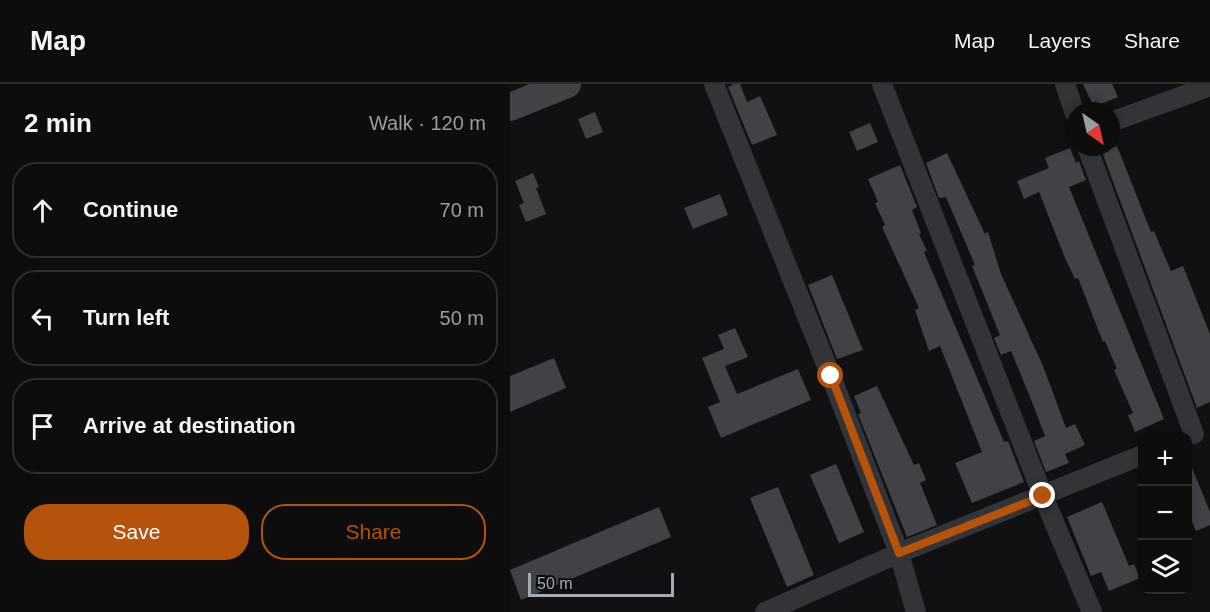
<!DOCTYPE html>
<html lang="en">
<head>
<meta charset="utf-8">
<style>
  :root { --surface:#0d0d0e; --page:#161617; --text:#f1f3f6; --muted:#9a9c9e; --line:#2d2d2e; --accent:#b45309 }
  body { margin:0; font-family:Arial,sans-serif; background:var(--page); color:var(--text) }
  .controls { position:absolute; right:18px; bottom:18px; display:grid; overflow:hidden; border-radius:12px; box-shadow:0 3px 9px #0003 }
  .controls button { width:54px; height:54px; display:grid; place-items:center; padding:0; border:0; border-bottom:2px solid var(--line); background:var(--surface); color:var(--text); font:30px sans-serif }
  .compass { position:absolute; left:556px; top:18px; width:54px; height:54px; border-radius:50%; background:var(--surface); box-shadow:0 3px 9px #0003; rotate:146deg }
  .scale { position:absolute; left:18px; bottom:15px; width:146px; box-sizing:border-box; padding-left:6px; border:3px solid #a3abb2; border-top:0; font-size:16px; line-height:21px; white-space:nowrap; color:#a3abb2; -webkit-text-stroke:4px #0c0c0d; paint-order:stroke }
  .stop { position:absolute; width:18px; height:18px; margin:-14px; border:4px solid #b45309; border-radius:50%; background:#fff }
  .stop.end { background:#b45309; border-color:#fff; box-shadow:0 2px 6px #0008 }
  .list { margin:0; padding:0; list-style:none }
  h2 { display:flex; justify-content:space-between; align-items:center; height:78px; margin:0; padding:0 24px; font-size:26px }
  h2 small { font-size:20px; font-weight:400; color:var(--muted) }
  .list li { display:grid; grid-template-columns:39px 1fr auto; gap:18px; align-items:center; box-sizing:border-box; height:96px; margin:0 12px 12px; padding:0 12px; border:2px solid var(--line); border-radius:24px }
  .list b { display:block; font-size:22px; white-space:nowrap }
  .list em { font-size:20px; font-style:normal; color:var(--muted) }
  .actions { display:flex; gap:12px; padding:18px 24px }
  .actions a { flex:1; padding:14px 0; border:2px solid var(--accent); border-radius:24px; text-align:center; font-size:21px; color:var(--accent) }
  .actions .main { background:var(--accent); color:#fff }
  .icon { flex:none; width:33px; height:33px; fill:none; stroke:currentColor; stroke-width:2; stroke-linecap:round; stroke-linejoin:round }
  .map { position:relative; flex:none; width:700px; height:528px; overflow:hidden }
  header { display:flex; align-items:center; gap:36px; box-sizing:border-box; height:84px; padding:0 30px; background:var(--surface); border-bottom:2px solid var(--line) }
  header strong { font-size:28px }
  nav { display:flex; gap:33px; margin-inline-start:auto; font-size:21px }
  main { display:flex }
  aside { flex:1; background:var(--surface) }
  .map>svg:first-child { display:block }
  .building { fill:#404245 }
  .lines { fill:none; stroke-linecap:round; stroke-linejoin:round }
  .street { stroke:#323437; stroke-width:20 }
  .secondary { stroke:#414347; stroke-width:28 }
  .route { stroke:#b45309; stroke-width:8 }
</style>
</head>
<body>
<header>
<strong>Map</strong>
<nav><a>Map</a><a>Layers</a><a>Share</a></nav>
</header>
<main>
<aside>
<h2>2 min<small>Walk · 120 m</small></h2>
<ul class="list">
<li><svg class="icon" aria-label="ahead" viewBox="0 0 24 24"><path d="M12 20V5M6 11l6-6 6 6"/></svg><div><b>Continue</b></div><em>70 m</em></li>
<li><svg class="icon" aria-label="left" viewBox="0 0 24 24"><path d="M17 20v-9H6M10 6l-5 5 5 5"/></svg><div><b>Turn left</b></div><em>50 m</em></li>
<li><svg class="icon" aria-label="arrive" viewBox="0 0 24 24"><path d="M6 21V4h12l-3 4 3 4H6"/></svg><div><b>Arrive at destination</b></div></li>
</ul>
<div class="actions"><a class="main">Save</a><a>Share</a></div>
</aside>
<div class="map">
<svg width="700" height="528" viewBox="0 0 700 528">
  <rect width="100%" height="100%" fill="#111113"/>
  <g class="building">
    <polygon points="224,0 230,0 237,18 250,12 267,51 242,61 218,3"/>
    <polygon points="573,0 602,0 608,13 584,23"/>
    <polygon points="85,28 93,48 76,55 68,35"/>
    <polygon points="360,39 368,58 347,67 339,48"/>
    <polygon points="607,62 641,148 644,147 661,187 673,182 700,250 700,318 687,324 592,68"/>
    <polygon points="560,64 566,79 569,77 576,96 559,103 654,335 625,348 618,331 623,329 604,286 607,285 595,257 593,258 568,194 565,195 555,174 529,108 514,115 507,97 539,84 535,74"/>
    <polygon points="437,69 475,150 478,148 491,190 533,282 556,344 565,340 575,361 555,370 559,379 536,388 524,357 535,352 520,313 501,267 491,271 484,254 490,251 462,182 465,181 436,113 429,114 416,79"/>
    <polygon points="390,81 407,123 402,126 411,149 409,150 417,167 414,168 494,358 498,357 514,398 462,419 445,379 472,368 430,262 419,267 405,226 409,224 372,143 375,141 365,119 368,118 358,95"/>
    <polygon points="23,89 29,103 26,104 36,130 16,138 9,121 14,119 5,97"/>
    <polygon points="210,110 218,131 183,145 174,124"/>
    <polygon points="322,191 353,266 327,275 298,201"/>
    <polygon points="225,244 238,273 215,282 227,310 288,285 301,316 211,354 198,323 210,318 192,274 214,265 208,251"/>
    <polygon points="44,274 56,304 0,328 0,292"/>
    <polygon points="367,302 404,381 409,379 416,396 410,399 427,441 397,453 348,330 351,329 344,312"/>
    <polygon points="678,374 700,428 700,441 686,447 678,428"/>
    <polygon points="326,380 354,448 329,459 300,391"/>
    <polygon points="268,403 304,491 277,503 240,414"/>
    <polygon points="592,418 619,482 624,480 630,494 599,507 591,488 581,492 557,433"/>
    <polygon points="149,423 161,453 11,516 0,486"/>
  </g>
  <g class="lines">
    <g class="street">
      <polyline points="204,0 321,292 389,469 406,528"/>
      <polyline points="372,0 533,412 582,528"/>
      <polyline points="555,0 565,30"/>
      <polyline points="601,38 700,2"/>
      <polyline points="577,63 684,350"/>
      <polyline points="255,528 389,469 632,371"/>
    </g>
    <polyline class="secondary" points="0,23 57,0"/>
  </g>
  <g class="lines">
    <polyline class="route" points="321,292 389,469 533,412"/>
  </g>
</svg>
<div class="controls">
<button>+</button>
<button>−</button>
<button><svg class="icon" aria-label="layers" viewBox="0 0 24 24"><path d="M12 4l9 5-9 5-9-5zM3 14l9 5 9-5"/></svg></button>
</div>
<svg class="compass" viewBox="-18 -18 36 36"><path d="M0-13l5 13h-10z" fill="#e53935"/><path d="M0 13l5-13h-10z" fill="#9a9c9e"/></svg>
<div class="scale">50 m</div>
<div class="stop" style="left:321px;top:292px"></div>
<div class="stop end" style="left:533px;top:412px"></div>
</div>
</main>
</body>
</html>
